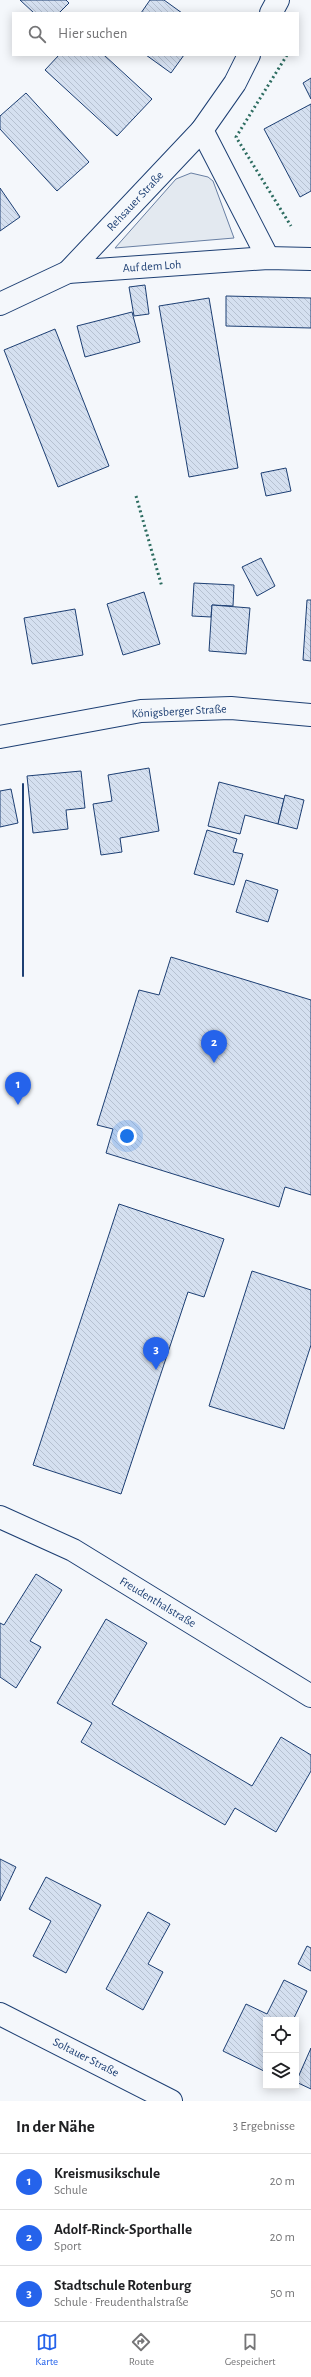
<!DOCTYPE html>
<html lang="de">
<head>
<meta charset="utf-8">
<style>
  :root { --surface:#fff; --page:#f2f2f2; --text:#202124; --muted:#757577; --line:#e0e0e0; --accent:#2563eb }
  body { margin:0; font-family:"Alegreya Sans",sans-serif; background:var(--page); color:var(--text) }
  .controls { position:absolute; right:12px; bottom:12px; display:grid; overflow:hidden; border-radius:0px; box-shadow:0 2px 10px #0003 }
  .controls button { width:36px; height:36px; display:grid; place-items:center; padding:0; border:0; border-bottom:1px solid var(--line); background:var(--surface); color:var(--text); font:20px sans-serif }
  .you { position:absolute; left:127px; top:1136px; width:14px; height:14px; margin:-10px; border:3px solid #fff; border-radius:50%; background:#1a73e8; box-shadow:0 0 0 6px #1a73e833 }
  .badge { display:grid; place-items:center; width:26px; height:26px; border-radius:50%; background:var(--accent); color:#fff; font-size:13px; font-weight:700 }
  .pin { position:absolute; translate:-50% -33px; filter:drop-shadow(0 1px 2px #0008) }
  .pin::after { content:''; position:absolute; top:21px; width:14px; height:12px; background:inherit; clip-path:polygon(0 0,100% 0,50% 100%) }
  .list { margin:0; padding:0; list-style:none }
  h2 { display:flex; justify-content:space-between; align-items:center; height:52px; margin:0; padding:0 16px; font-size:17px }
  h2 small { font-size:13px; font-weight:400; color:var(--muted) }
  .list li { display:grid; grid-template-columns:26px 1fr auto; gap:12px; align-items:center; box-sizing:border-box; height:56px; padding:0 16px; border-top:1px solid var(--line) }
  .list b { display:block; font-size:15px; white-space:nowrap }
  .list p { margin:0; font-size:13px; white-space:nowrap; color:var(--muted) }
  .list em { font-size:13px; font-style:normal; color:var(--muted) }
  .icon { flex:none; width:22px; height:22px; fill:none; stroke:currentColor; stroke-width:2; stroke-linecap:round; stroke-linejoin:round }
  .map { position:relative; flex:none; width:311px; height:2101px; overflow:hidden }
  .search { position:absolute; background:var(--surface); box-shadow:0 2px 10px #0003; left:12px; right:12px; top:12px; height:44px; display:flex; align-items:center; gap:10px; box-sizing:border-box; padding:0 14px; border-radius:0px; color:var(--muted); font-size:15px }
  .sheet { height:220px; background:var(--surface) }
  nav { display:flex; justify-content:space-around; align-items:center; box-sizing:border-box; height:56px; border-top:1px solid var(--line); background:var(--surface); font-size:11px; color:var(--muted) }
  nav a { display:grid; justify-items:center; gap:2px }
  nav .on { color:var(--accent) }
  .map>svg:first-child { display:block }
  .green { fill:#e3e9f0; stroke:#687fa3 }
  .building { fill:url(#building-back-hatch); stroke:#1d3f73 }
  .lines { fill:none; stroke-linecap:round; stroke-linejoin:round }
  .minor-casing { stroke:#1d3f73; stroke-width:24 }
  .major-casing { stroke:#1d3f73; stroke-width:24 }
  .minor { stroke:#f4f7fb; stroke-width:22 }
  .major { stroke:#f4f7fb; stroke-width:22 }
  .hedge { stroke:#2c6c60; stroke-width:3; stroke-dasharray:2 3; stroke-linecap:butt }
  .wall { stroke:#1d3f73; stroke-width:2 }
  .labels { text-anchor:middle; stroke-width:3; stroke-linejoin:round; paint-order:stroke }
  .street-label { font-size:12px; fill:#1d3f73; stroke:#f4f7fb }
</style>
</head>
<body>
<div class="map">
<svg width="311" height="2101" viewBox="0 0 311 2101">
  <defs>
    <pattern id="building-back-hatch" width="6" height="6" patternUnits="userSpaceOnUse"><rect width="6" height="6" fill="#d5e0f0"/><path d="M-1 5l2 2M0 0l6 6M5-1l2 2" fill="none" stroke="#b6c1d1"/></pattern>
  </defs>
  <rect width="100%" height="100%" fill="#f4f7fb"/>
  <polygon class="green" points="191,173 208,177 213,181 234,238 115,248 176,179"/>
  <g class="building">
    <polygon points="20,0 66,0 69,3 59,13 34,13"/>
    <polygon points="150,0 164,0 182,13 141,13"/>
    <polygon points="59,55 104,55 152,99 117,136 45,70"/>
    <polygon points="146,55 184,55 171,73"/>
    <polygon points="311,78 311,99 303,83"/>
    <polygon points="26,93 89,162 57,191 0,129 0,116"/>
    <polygon points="311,104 311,191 300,197 264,129"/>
    <polygon points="0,188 20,217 0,231"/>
    <polygon points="145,285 149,314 134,316 129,287"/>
    <polygon points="226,296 311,298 311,328 226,326"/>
    <polygon points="209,298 238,468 189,477 159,306"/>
    <polygon points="132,312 140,342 85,357 77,326"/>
    <polygon points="55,329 109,466 58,487 4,350"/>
    <polygon points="286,468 291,491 266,496 261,473"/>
    <polygon points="261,558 275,586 257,596 242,567"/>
    <polygon points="194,583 234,585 233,606 212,605 211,617 192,616"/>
    <polygon points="144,592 160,644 123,655 107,604"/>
    <polygon points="307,600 311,600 311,661 303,660"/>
    <polygon points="212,605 250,608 246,654 209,651"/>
    <polygon points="75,609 83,655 32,664 24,618"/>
    <polygon points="149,768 159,831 120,838 122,852 101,855 93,804 112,801 108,775"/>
    <polygon points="81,771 85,808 66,810 68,829 33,833 27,776"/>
    <polygon points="219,782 284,799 278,824 245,815 240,834 208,826"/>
    <polygon points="11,789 18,823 0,827 0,791"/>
    <polygon points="285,795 304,800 297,829 278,824"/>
    <polygon points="207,830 237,839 233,852 243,854 234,885 194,874"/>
    <polygon points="246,880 278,890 268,922 236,912"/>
    <polygon points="171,957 311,1000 311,1195 285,1187 279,1207 106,1153 113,1129 97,1125 139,990 159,995"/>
    <polygon points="119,1204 224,1239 204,1297 188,1292 121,1494 33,1465"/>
    <polygon points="252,1271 311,1290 311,1345 284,1429 209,1406"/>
    <polygon points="36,1574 62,1590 30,1641 41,1647 16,1688 0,1677 0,1623 4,1625"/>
    <polygon points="106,1619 147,1643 112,1704 252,1786 281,1737 311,1755 311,1771 276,1832 235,1808 225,1825 81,1742 92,1723 57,1703"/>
    <polygon points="0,1859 16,1867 0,1901"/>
    <polygon points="46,1877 101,1905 66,1973 33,1956 51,1921 29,1909"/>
    <polygon points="148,1912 170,1924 148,1964 163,1972 143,2010 106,1989"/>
    <polygon points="307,1946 311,1948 311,1971 298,1964"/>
    <polygon points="284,1980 307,1991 293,2020 266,2020 266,2072 223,2051 246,2004 267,2014"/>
    <polygon points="311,2048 311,2089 296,2082"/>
  </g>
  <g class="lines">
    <g class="minor-casing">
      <g id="minor">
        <polyline points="271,13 278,0"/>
        <polyline points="202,130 268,258"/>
        <polyline points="68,272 202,130 235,83 249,55"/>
        <polyline points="0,304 68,272 268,258 311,259"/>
        <polyline points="0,737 141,711 231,708 311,715"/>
        <polyline points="0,1517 73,1550 311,1696"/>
      </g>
    </g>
    <g class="major-casing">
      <polyline id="major" points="0,2014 171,2101"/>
    </g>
    <use href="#minor" class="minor"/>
    <use href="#major" class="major"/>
    <g class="hedge">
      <polyline points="287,55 236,137 291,226"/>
      <polyline points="136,496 162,587"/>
    </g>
    <polyline class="wall" points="23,784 23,976"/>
  </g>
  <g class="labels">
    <g class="street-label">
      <text transform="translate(135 201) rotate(-47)" y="4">Rehsauer Straße</text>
      <text transform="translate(152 266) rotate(-4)" y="4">Auf dem Loh</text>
      <text transform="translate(179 711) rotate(-3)" y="4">Königsberger Straße</text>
      <text transform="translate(158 1602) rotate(31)" y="4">Freudenthalstraße</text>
      <text transform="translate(86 2057) rotate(27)" y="4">Soltauer Straße</text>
    </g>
  </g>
</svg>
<div class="controls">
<button><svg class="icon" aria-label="locate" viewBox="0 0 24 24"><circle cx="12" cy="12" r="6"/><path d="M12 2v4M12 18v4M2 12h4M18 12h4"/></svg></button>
<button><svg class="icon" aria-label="layers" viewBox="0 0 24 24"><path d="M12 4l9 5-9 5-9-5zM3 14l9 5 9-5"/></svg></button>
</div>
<div class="you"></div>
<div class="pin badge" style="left:18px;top:1105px">1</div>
<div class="pin badge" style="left:214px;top:1063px">2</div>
<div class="pin badge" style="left:156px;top:1370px">3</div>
<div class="search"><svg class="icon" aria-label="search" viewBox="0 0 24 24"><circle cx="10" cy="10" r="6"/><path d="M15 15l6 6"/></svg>Hier suchen</div>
</div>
<section class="sheet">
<h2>In der Nähe<small>3 Ergebnisse</small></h2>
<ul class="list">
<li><span class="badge">1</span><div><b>Kreismusikschule</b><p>Schule</p></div><em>20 m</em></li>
<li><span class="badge">2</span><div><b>Adolf-Rinck-Sporthalle</b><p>Sport</p></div><em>20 m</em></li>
<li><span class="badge">3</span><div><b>Stadtschule Rotenburg</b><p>Schule · Freudenthalstraße</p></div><em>50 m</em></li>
</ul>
</section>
<nav>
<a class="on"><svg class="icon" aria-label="map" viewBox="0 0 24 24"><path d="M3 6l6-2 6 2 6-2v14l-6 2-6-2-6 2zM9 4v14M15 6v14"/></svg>Karte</a>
<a><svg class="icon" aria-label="directions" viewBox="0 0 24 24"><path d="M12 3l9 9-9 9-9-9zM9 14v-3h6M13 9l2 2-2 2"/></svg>Route</a>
<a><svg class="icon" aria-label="saved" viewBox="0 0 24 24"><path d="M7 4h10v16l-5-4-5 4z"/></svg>Gespeichert</a>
</nav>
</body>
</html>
